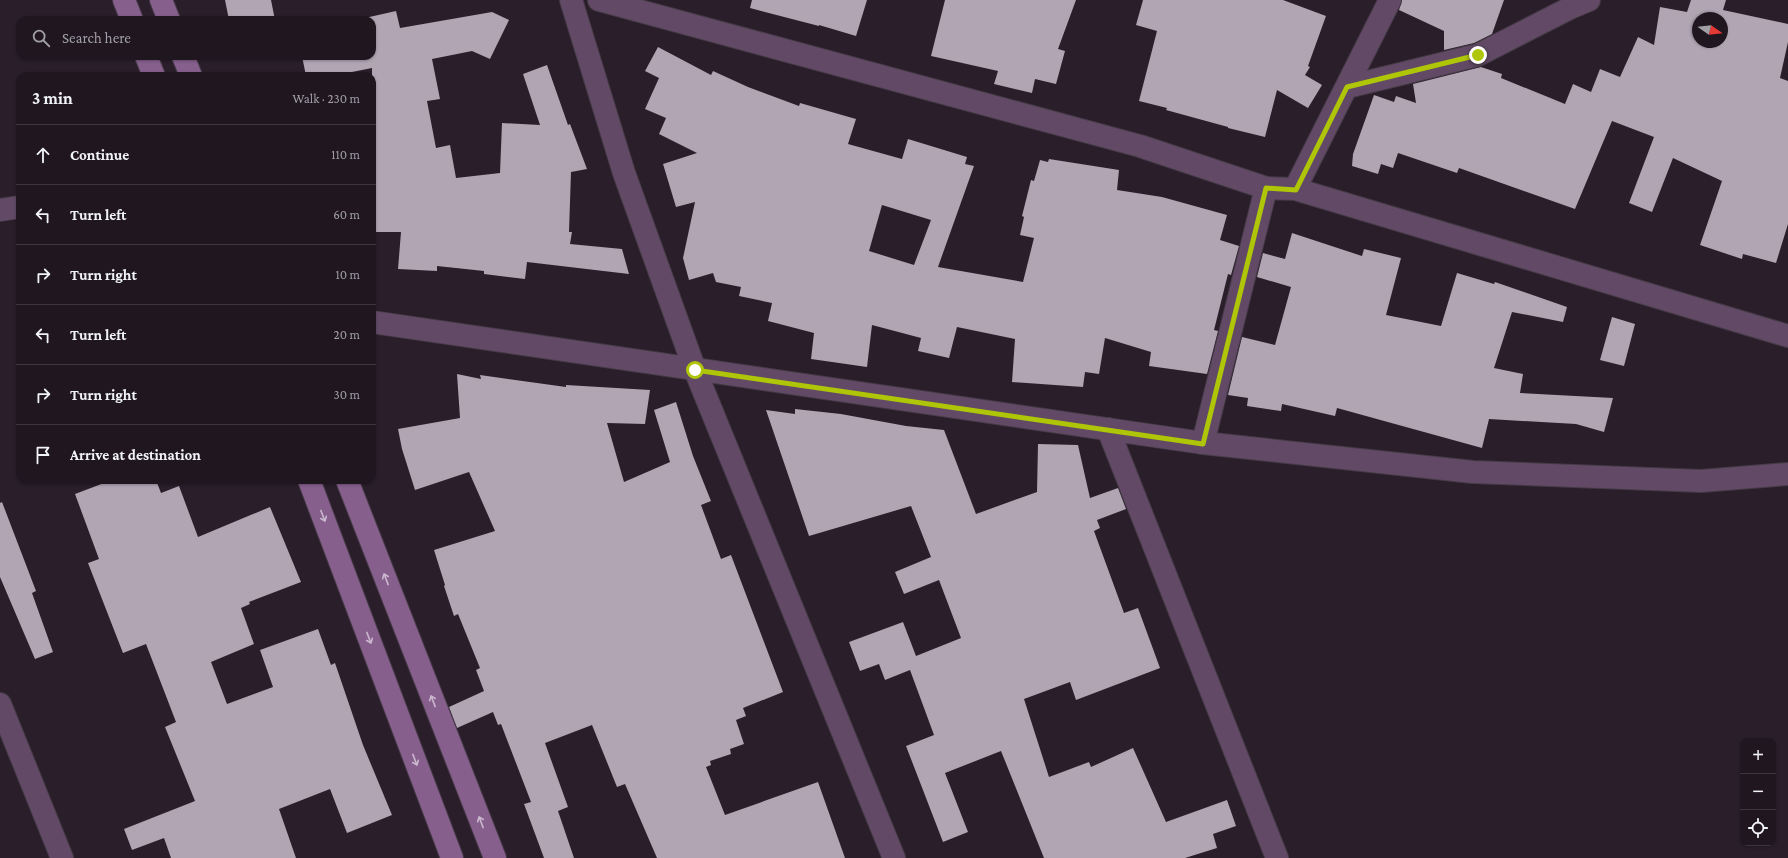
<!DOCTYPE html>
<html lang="en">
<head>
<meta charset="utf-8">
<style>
  :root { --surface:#1f1620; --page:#271f29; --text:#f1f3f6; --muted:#a19fa5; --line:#3c353e }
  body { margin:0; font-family:"Crimson Pro",serif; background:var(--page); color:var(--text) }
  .controls { position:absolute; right:12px; bottom:12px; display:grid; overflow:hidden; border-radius:8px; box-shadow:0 1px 3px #0004 }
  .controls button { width:36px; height:36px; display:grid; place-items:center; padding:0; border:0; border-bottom:1px solid var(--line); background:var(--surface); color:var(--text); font:20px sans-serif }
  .compass { position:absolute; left:1692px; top:12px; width:36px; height:36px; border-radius:50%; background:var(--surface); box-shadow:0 1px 3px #0004; rotate:104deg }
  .stop { position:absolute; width:12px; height:12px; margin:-9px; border:3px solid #afc507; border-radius:50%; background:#fff }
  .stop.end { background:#afc507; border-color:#fff; box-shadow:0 1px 4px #0008 }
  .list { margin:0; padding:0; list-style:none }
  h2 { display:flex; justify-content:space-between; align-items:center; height:52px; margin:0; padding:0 16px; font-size:17px }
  h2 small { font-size:13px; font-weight:400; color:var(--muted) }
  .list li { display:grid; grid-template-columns:26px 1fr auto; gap:12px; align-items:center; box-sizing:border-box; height:60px; padding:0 16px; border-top:1px solid var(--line) }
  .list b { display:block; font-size:15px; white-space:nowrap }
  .list em { font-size:13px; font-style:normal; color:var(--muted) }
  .icon { flex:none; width:22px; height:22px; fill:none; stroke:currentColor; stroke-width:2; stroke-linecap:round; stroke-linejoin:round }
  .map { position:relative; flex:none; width:1788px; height:858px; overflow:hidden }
  .search { position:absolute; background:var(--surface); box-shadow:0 1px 3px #0004; left:16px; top:16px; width:360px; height:44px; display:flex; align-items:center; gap:10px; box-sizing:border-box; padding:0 14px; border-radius:12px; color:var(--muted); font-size:15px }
  .panel { position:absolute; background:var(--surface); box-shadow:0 1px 3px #0004; left:16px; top:72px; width:360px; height:412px; border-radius:12px }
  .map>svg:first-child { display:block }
  .building { fill:#b1a4b3; fill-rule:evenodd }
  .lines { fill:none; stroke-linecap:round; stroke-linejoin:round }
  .street-casing { stroke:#453a46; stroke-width:24 }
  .secondary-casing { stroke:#453a46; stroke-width:24 }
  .street { stroke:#624a66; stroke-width:22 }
  .secondary { stroke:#865f8d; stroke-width:22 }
  .oneway { stroke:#cab7cd }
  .route { stroke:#afc507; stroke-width:5 }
</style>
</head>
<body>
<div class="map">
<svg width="1788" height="858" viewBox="0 0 1788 858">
  <rect width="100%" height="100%" fill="#291e2a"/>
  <g class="building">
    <polygon points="225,0 271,0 275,20 229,20"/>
    <polygon points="752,0 867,0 856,36 819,25 819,26 750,8"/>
    <polygon points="945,0 1076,0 1058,49 1065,51 1056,84 1035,79 1032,93 994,84 998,71 931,56"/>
    <polygon points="1143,0 1283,0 1326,16 1308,66 1310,67 1305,75 1322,85 1308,108 1277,90 1265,137 1228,128 1228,127 1166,110 1167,108 1139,101 1157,31 1136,25"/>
    <polygon points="1402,0 1504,0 1492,34 1474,43 1444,50 1444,31 1399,10"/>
    <path d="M1691,0H1726L1723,10L1788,24V42L1780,78L1788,81V224L1776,263L1743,254L1742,259L1700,245L1722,181L1673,158L1652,212L1629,203L1654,137L1612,121L1575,209L1459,168L1457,173L1398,153L1393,168L1381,164L1378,174L1352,166L1353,154L1374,95L1394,102L1396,96L1416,103L1413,84L1481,67L1502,74L1501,78L1565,104L1573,84L1591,92L1600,69L1620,77L1638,37L1654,45L1660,7L1687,12ZM1698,18H1722V42H1698Z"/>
    <polygon points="396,11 400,28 492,12 509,20 490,59 472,51 432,59 440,99 427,101 436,148 450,145 456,178 500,173 502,123 540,125 523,74 547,65 568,125 570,124 587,169 571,172 569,232 572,232 570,244 622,249 629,274 527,262 525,279 484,274 484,271 437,266 437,271 398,269 401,232 372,232 372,68 332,76 306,76 302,56 372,56 372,20 356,20"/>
    <path d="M658,47L711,75L713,71L748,87L799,106L800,103L856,119L848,144L902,159L908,139L967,157L965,164L974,166L938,267L1023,282L1034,238L1020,235L1024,217L1022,216L1031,180L1034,181L1040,160L1048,162L1049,159L1119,170L1117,190L1162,197L1227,215L1220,240L1239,246L1231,275L1228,274L1214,330L1218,331L1207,374L1149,366L1151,352L1105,338L1099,374L1085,372L1083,387L1012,382L1015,339L957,327L949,358L918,351L921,338L872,325L867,367L811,359L814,333L768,321L772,303L739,296L741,287L716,282L713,273L689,280L683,258L695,202L676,207L663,164L697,153L659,134L666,118L645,109L659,78L645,71ZM882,205L931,220L914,265L869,251Z"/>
    <polygon points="1292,233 1362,256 1364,249 1401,258 1386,315 1441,326 1457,273 1494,284 1495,282 1567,307 1563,322 1512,312 1494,368 1523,374 1520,393 1613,398 1604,432 1576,424 1489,419 1482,448 1337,408 1335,416 1282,404 1281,411 1247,406 1248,398 1228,395 1242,337 1275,345 1291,287 1257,277 1263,253 1285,259"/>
    <polygon points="1612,317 1635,324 1624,366 1600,360"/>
    <polygon points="457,374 481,379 480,375 566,387 566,385 650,390 645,424 607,423 624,482 670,462 654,410 676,402 693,456 711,501 701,505 721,559 731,555 783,692 743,708 746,716 736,720 744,744 730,749 731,754 710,761 711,765 706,767 725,815 818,782 845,858 657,858 625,784 617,787 592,725 545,743 568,807 558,811 574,858 544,858 524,804 531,802 501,724 498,725 493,712 457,728 449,707 484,691 476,670 480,668 458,614 454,616 444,586 445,585 434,550 495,531 469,472 415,490 402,449 398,429 460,418"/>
    <polygon points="795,409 841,414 906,426 944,430 976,514 1037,492 1038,444 1078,445 1090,498 1118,488 1126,509 1097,520 1100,528 1094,531 1124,613 1138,608 1160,668 1076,700 1070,682 1024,699 1049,777 1089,762 1091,767 1133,748 1166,822 1227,800 1236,826 1213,834 1217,848 1185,858 1044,858 1001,751 945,773 968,832 943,842 906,746 934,735 910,670 885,680 879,664 860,671 849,642 903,622 916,656 961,638 939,580 904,594 895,572 931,557 911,506 809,536 766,410 795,414"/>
    <polygon points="112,480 156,480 161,493 179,486 198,537 270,507 301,582 249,602 250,604 241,608 254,644 211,662 227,704 273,687 260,650 318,629 331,665 335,663 363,745 392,815 347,833 330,789 279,809 296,858 171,858 164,838 132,850 124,829 195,801 165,727 176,722 146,644 123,653 88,563 99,559 75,494"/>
    <polygon points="2,502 36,591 32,593 53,652 35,659 0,577 0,503"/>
  </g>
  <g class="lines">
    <g class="street-casing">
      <g id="street">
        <polyline points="571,0 624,173 695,370 894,858"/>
        <polyline points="599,0 1140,146 1266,188 1295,189 1788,336"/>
        <polyline points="1347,87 1478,55 1570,8 1589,0"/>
        <polyline points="1295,189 1390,0"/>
        <polyline points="0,210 20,207"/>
        <polyline points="372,322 1203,443 1473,472 1701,481 1788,474"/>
        <polyline points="1108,429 1277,858"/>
        <polyline points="1203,443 1266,188"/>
        <polyline points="0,704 62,858"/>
      </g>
    </g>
    <g class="secondary-casing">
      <g id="secondary">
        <polyline points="124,0 132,20"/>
        <polyline points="161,0 169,20"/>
        <polyline points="146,56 154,76"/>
        <polyline points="183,56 191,76"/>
        <polyline points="309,480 452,858"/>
        <polyline points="347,480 495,858"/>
      </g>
    </g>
    <use href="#street" class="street"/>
    <use href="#secondary" class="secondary"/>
  </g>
  <defs><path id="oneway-shaft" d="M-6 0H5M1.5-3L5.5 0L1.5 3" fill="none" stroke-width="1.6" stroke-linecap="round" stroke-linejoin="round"/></defs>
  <g class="oneway">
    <use href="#oneway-shaft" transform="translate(323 516) rotate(69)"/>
    <use href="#oneway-shaft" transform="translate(386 579) rotate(-111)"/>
    <use href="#oneway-shaft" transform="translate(369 638) rotate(69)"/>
    <use href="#oneway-shaft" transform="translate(433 701) rotate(-111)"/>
    <use href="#oneway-shaft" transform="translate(415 760) rotate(69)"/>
    <use href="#oneway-shaft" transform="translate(481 822) rotate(-111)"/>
  </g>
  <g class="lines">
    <polyline class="route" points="695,370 1203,444 1266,188 1296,190 1347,87 1478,55"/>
  </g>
</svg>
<div class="controls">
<button>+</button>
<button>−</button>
<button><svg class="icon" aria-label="locate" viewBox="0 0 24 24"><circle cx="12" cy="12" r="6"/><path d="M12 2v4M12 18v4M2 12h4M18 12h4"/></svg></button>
</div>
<svg class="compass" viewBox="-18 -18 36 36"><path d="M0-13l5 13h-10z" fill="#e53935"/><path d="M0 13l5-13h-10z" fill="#a19fa5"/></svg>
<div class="stop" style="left:695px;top:370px"></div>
<div class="stop end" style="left:1478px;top:55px"></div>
<div class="search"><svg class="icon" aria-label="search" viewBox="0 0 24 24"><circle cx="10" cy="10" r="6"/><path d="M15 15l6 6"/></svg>Search here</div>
<section class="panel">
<h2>3 min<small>Walk · 230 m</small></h2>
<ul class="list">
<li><svg class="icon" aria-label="ahead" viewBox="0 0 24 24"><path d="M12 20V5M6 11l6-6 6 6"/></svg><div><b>Continue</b></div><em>110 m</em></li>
<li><svg class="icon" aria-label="left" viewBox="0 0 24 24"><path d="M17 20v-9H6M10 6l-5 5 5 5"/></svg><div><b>Turn left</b></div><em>60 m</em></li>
<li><svg class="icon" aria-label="right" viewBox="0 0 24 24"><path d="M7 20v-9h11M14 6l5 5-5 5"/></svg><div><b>Turn right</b></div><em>10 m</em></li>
<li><svg class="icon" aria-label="left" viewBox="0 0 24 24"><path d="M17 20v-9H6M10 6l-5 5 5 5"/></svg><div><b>Turn left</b></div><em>20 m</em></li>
<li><svg class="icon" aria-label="right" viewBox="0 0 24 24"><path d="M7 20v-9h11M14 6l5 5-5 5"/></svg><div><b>Turn right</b></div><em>30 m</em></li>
<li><svg class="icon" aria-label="arrive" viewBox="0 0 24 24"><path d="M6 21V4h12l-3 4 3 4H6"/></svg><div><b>Arrive at destination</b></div></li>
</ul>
</section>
</div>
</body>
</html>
